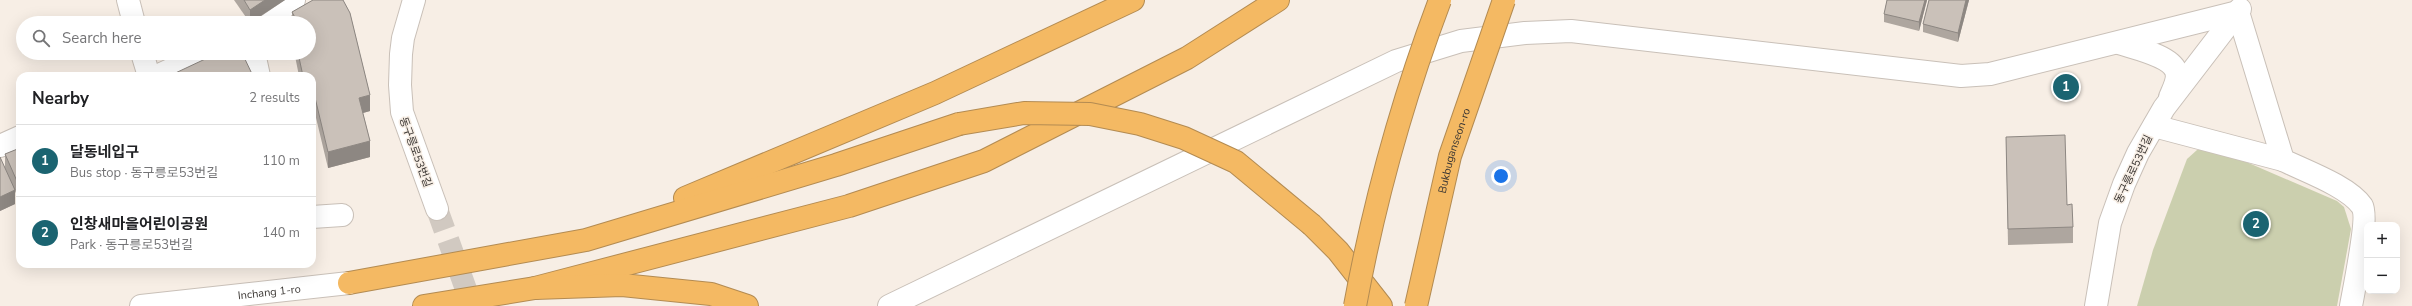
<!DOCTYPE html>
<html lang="en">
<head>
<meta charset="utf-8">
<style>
  :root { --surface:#fff; --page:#f2f2f2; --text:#202124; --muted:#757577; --line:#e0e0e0; --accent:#1b6471 }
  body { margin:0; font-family:"Nunito Sans","Noto Sans KR",sans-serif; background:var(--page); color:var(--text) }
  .controls { position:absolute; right:12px; bottom:12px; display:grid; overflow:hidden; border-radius:8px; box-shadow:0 4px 16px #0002 }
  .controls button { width:36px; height:36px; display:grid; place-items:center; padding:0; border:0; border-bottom:1px solid var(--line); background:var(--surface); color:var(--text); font:20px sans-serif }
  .you { position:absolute; left:1501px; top:176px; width:14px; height:14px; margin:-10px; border:3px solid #fff; border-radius:50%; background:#1a73e8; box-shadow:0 0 0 6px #1a73e833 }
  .badge { display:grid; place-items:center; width:26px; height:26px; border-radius:50%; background:var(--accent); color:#fff; font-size:13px; font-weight:700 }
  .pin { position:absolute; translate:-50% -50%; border:2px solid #fff; box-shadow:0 1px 4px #0006 }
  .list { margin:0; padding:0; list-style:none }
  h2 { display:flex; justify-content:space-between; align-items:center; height:52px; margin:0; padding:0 16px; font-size:17px }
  h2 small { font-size:13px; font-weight:400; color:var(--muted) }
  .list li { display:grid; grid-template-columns:26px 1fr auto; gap:12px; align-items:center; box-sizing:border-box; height:72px; padding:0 16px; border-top:1px solid var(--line) }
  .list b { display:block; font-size:15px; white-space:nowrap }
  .list p { margin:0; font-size:13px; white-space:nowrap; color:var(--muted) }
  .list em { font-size:13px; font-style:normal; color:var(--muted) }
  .icon { flex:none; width:22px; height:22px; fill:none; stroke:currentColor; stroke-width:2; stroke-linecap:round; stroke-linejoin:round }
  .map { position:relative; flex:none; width:2412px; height:306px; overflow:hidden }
  .search { position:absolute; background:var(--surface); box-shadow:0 4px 16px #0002; left:16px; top:16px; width:300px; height:44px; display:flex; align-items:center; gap:10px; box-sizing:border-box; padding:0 14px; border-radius:22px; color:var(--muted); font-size:15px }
  .panel { position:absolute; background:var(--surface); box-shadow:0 4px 16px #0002; left:16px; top:72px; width:300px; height:196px; border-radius:12px }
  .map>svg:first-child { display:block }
  .green { fill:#cbcfae }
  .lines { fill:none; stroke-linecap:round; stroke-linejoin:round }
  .minor-tunnel { stroke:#d1c9c1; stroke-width:22; stroke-dasharray:22 11; stroke-linecap:butt }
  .minor-casing { stroke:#c9c0b8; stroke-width:24 }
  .highway-casing { stroke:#b38b52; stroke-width:24 }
  .minor { stroke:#fff; stroke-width:22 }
  .highway { stroke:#f4b963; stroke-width:22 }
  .highway-bridge-casing { stroke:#b38b52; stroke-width:24; stroke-linecap:butt }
  .highway-bridge { stroke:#f4b963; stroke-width:22 }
  .wall { fill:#aea69f }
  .shaded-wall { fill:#8d8782 }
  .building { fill:#cac1b9; stroke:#8d8782 }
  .labels { text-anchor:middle; stroke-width:3; stroke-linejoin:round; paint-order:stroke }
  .street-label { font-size:11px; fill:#3a3633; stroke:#f7eee5 }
</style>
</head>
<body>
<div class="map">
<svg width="2412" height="306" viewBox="0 0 2412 306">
  <rect width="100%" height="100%" fill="#f7eee5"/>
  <polygon class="green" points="2214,148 2337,201 2344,207 2351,229 2337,306 2137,306 2153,250 2187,159 2197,150"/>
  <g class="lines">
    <polyline class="minor-tunnel" points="437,209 472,306"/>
    <g class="minor-casing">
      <g id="minor">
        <polyline points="128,0 134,23"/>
        <polyline points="414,0 403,38 401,54 400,85 402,112 437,209"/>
        <polyline points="262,23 294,0"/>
        <path d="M2119,43C2133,48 2170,55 2176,71C2179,79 2173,90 2170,97"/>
        <polyline points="142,53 149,76"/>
        <polyline points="254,53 259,76"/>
        <polyline points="157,76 206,53"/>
        <polyline points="2154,126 2283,160"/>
        <polyline points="0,146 20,137"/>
        <polyline points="312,217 342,215"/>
        <path id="s1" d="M141,306L349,283"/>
        <path d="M889,306L1396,61L1461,41L1525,33L1571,31L1961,76L1990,74L2238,12L2283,160C2305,171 2348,186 2362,206C2369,217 2354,289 2351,306"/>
        <polyline points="2096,306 2110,223 2124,184 2138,153 2164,108 2240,9"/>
      </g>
    </g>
    <g class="highway-casing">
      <g id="highway">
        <polyline points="685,198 935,93 1133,0"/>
        <polyline points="1312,225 1338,251 1381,306"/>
        <polyline points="349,283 586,240 836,165 959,124"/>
        <polyline points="535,288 849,206 984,161 1187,58 1278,0"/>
        <polyline points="424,306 535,288 622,285 711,294 747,306"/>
      </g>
    </g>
    <use href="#minor" class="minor"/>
    <use href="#highway" class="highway"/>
    <g class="highway-bridge-casing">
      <g id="highway-bridge">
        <polyline points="959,124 1024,113 1090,114 1140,124 1184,138 1236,162 1312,225"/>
        <path d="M1355,306C1374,203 1403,98 1440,0"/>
        <path id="s2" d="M1416,306L1450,156L1504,0"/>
      </g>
    </g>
    <use href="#highway-bridge" class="highway-bridge"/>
  </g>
  <g class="wall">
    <polygon points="234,0 285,0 251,23 250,23"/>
    <polygon points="313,0 343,0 350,13 370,95 370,111 363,113 370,141 370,157 328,168 312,101 312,76 299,76 295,56 295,53 309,53 309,23 292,23 292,12"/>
    <polygon points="1887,0 1927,0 1919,31 1884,22 1884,14"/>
    <polygon points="1929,0 1969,0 1958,42 1923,32 1923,24"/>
    <polygon points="2006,137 2067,205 2073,227 2073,243 2008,245"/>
    <polygon points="20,148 20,202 15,191 15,204 0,211 0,157 5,168 5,154"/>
  </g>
  <g class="shaded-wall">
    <polygon points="265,0 285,0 250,23 250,10"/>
    <polygon points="1925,0 1927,0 1919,31 1919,22"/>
    <polygon points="1966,0 1969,0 1958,42 1958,33"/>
    <polygon points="370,95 370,111 359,114 359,98"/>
    <polygon points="370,141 370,157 328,168 328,152"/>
    <polygon points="15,190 15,204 0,211 0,197"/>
  </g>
  <g class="building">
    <polygon points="244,0 265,0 250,10"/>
    <polygon points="313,0 343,0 350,13 370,95 359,98 370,141 328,152 312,85 312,76 303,76 298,53 309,53 309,23 298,23 292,12"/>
    <polygon points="1887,0 1925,0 1919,22 1884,14"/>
    <polygon points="1929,0 1966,0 1958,33 1923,24"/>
    <polygon points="218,53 242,53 253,76 169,76"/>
    <polygon points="2065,135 2067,205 2072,204 2073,227 2008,229 2006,137"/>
    <polygon points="20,148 20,188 5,154"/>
    <polygon points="0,157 15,190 0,197"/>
  </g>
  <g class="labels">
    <g class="street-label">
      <text dy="4" stroke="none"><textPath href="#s2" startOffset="160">Bukbuganseon-ro</textPath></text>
      <text transform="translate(416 152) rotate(70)" y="4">동구릉로53번길</text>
      <text transform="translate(2133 169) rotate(-65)" y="4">동구릉로53번길</text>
      <text dy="4" stroke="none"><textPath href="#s1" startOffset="129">Inchang 1-ro</textPath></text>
    </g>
  </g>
</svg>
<div class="controls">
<button>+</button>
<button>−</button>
</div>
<div class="you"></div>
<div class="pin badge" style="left:2066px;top:87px">1</div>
<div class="pin badge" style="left:2256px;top:224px">2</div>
<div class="search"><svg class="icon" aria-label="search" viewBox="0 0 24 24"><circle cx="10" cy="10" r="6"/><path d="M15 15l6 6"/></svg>Search here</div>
<section class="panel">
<h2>Nearby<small>2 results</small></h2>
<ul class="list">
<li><span class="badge">1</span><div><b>달동네입구</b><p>Bus stop · 동구릉로53번길</p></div><em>110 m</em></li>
<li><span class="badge">2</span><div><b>인창새마을어린이공원</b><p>Park · 동구릉로53번길</p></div><em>140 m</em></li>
</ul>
</section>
</div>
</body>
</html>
